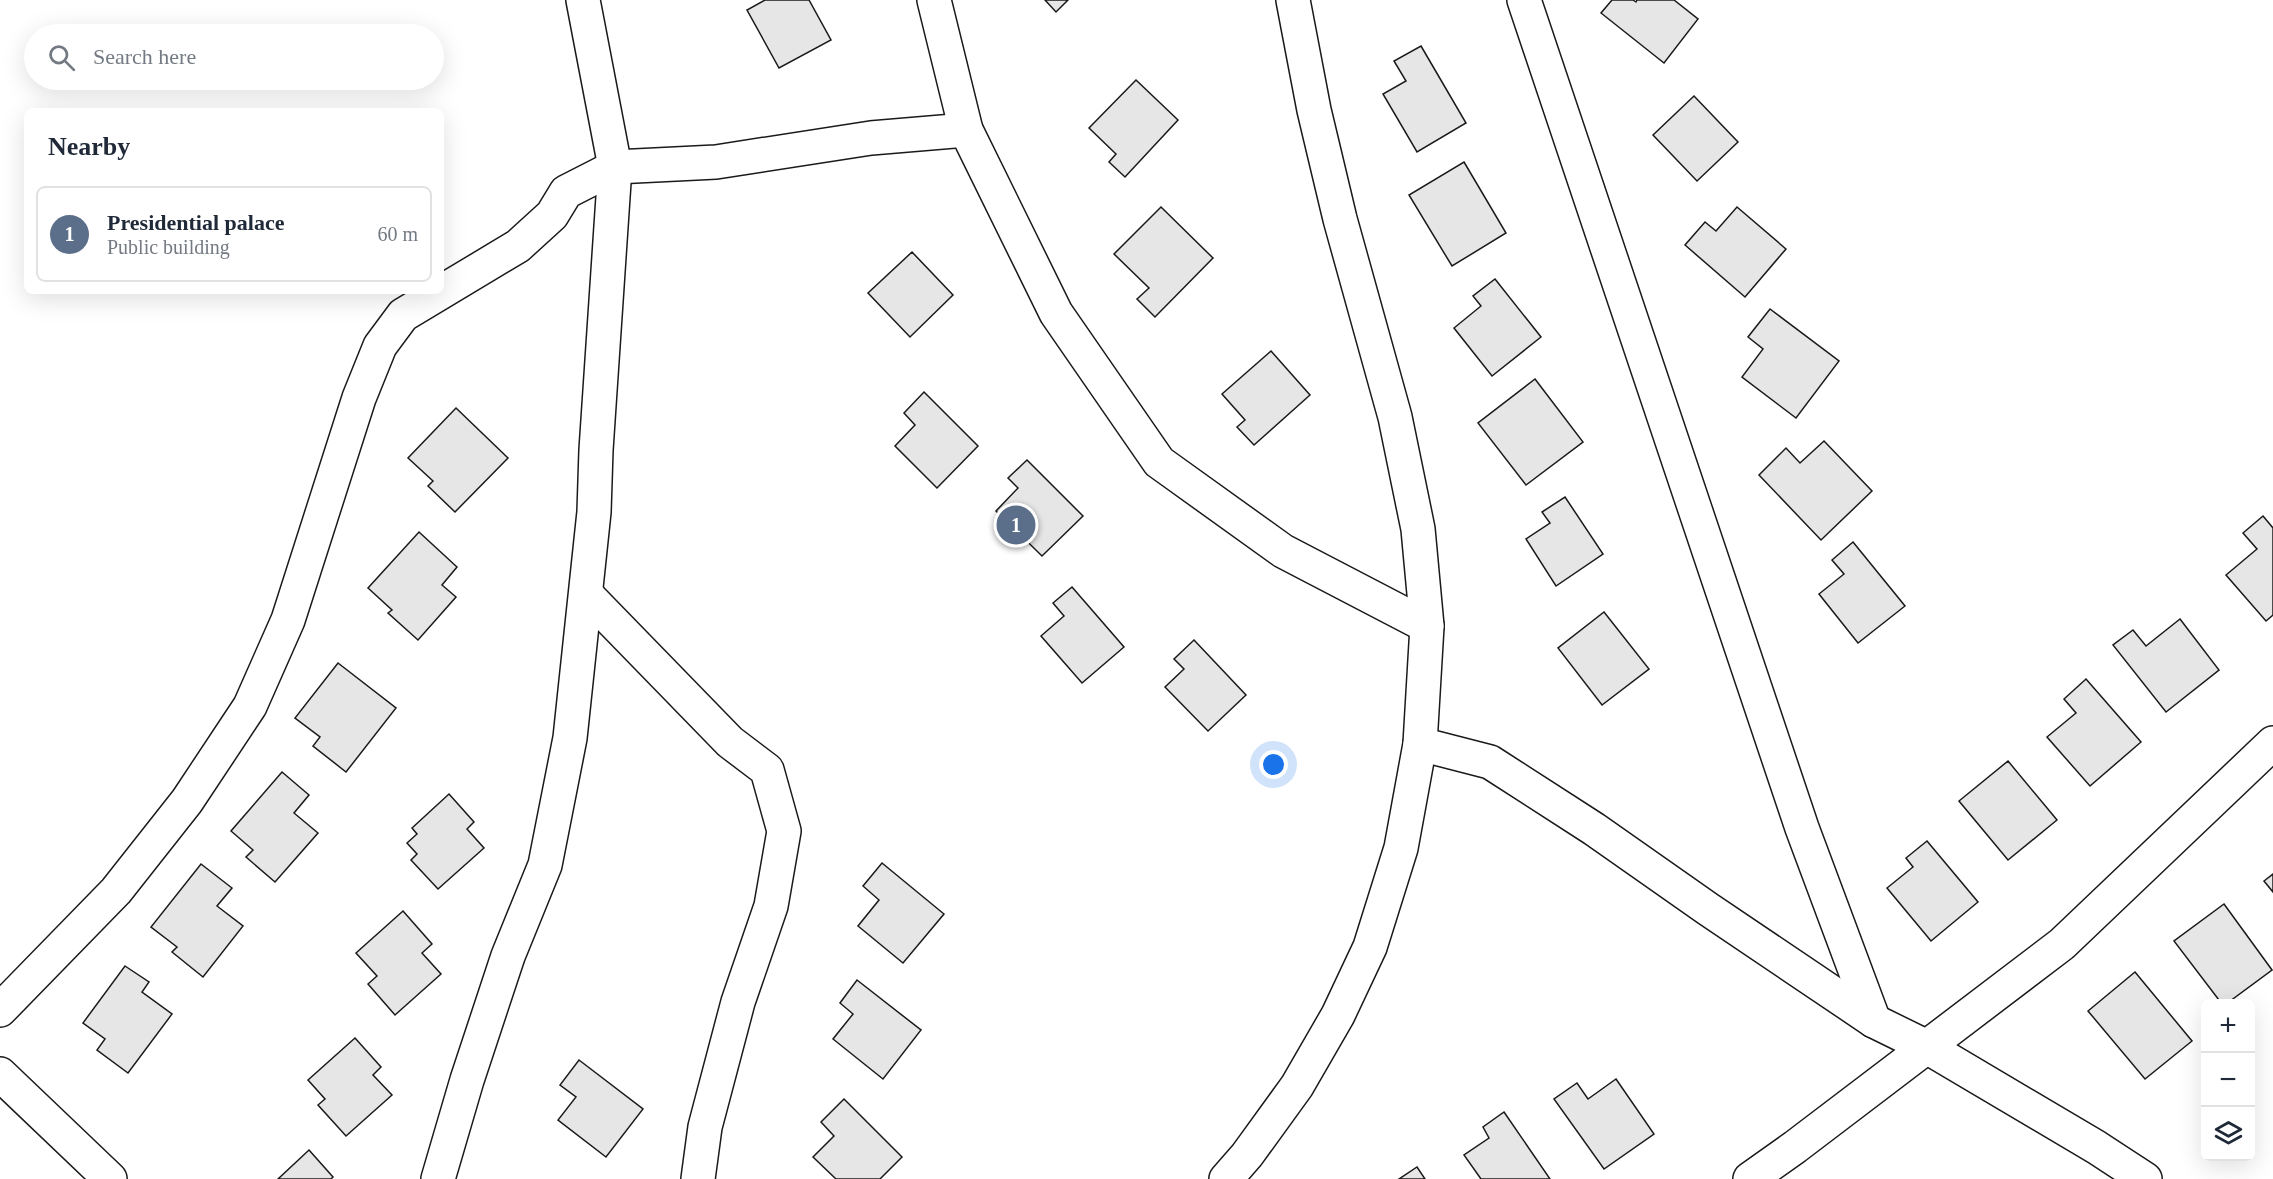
<!DOCTYPE html>
<html lang="en">
<head>
<meta charset="utf-8">
<style>
  :root { --surface:#fff; --page:#f6f6f7; --text:#1f2937; --muted:#747a83; --line:#e0e1e3; --accent:#c62828 }
  body { margin:0; font-family:"Times New Roman",serif; background:var(--page); color:var(--text) }
  .controls { position:absolute; right:18px; bottom:18px; display:grid; overflow:hidden; border-radius:9px; box-shadow:0 6px 24px #0002 }
  .controls button { width:54px; height:54px; display:grid; place-items:center; padding:0; border:0; border-bottom:2px solid var(--line); background:var(--surface); color:var(--text); font:30px sans-serif }
  .you { position:absolute; left:1274px; top:765px; width:21px; height:21px; margin:-15px; border:4px solid #fff; border-radius:50%; background:#1a73e8; box-shadow:0 0 0 9px #1a73e833 }
  .badge { display:grid; place-items:center; width:39px; height:39px; border-radius:50%; background:var(--accent); color:#fff; font-size:20px; font-weight:700 }
  .pin { position:absolute; translate:-50% -50%; border:3px solid #fff; box-shadow:0 2px 6px #0006 }
  .list { margin:0; padding:0; list-style:none }
  h2 { display:flex; justify-content:space-between; align-items:center; height:78px; margin:0; padding:0 24px; font-size:26px }
  h2 small { font-size:20px; font-weight:400; color:var(--muted) }
  .list li { display:grid; grid-template-columns:39px 1fr auto; gap:18px; align-items:center; box-sizing:border-box; height:96px; margin:0 12px 12px; padding:0 12px; border:2px solid var(--line); border-radius:9px }
  .list b { display:block; font-size:22px; white-space:nowrap }
  .list p { margin:0; font-size:20px; white-space:nowrap; color:var(--muted) }
  .list em { font-size:20px; font-style:normal; color:var(--muted) }
  .icon { flex:none; width:33px; height:33px; fill:none; stroke:currentColor; stroke-width:2; stroke-linecap:round; stroke-linejoin:round }
  .map { position:relative; flex:none; width:2273px; height:1179px; overflow:hidden }
  .search { position:absolute; background:var(--surface); box-shadow:0 6px 24px #0002; left:24px; top:24px; width:420px; height:66px; display:flex; align-items:center; gap:15px; box-sizing:border-box; padding:0 21px; border-radius:33px; color:var(--muted); font-size:22px }
  .panel { position:absolute; background:var(--surface); box-shadow:0 6px 24px #0002; left:24px; top:108px; width:420px; height:186px; border-radius:9px }
  .map>svg:first-child { display:block }
  .building { fill:#e6e6e6; stroke:#1a1a1a; stroke-width:1.5 }
  .lines { fill:none; stroke-linecap:round; stroke-linejoin:round }
  .street-casing { stroke:#1a1a1a; stroke-width:36 }
  .street { stroke:#fff; stroke-width:33 }
</style>
</head>
<body>
<div class="map">
<svg width="2273" height="1179" viewBox="0 0 2273 1179">
  <rect width="100%" height="100%" fill="#fff"/>
  <g class="building">
    <polygon points="765,0 809,0 831,40 779,68 747,10"/>
    <polygon points="1045,0 1068,0 1056,12"/>
    <polygon points="1612,0 1633,0 1636,2 1637,0 1674,0 1698,19 1664,63 1601,13"/>
    <polygon points="1421,46 1466,123 1417,152 1383,94 1406,81 1394,61"/>
    <polygon points="1136,80 1178,120 1125,177 1109,162 1116,154 1089,128"/>
    <polygon points="1694,96 1738,142 1697,181 1653,135"/>
    <polygon points="1464,162 1506,233 1452,266 1409,195"/>
    <polygon points="1161,207 1213,258 1155,317 1137,299 1149,288 1114,254"/>
    <polygon points="1737,207 1786,249 1745,297 1685,245 1705,222 1716,231"/>
    <polygon points="912,252 953,295 910,337 868,293"/>
    <polygon points="1495,279 1541,337 1492,376 1454,328 1481,306 1473,296"/>
    <polygon points="1770,309 1839,361 1796,418 1742,377 1763,349 1748,337"/>
    <polygon points="1271,351 1310,395 1254,445 1237,427 1245,420 1222,394"/>
    <polygon points="1535,379 1583,442 1526,485 1478,423"/>
    <polygon points="924,392 978,446 937,488 895,446 915,425 904,413"/>
    <polygon points="456,408 508,458 455,512 428,486 433,481 408,458"/>
    <polygon points="1824,441 1872,491 1821,540 1759,475 1786,448 1800,463"/>
    <polygon points="1027,460 1083,516 1042,556 996,511 1018,488 1008,478"/>
    <polygon points="1565,497 1603,554 1556,586 1526,539 1550,523 1542,512"/>
    <polygon points="2263,516 2273,528 2273,615 2266,621 2226,575 2257,549 2243,533"/>
    <polygon points="419,532 457,567 442,585 456,597 418,640 388,613 392,610 368,588"/>
    <polygon points="1853,542 1905,606 1858,643 1819,594 1844,574 1832,560"/>
    <polygon points="1072,587 1124,647 1082,683 1041,636 1064,616 1053,603"/>
    <polygon points="1604,612 1649,669 1602,705 1558,648"/>
    <polygon points="2180,619 2219,670 2166,712 2113,645 2133,630 2146,646"/>
    <polygon points="1194,640 1246,695 1208,731 1165,687 1184,669 1174,659"/>
    <polygon points="338,663 396,708 346,772 313,746 320,737 295,718"/>
    <polygon points="2086,679 2141,742 2090,786 2047,737 2076,713 2064,699"/>
    <polygon points="2008,761 2057,820 2008,860 1959,801"/>
    <polygon points="282,772 309,795 294,813 318,833 275,882 246,857 253,850 231,831"/>
    <polygon points="449,794 474,822 467,829 484,848 438,889 411,860 417,854 407,843 417,834 412,828"/>
    <polygon points="1927,841 1978,902 1931,941 1887,888 1913,867 1906,858"/>
    <polygon points="882,863 944,914 903,963 858,926 879,900 863,886"/>
    <polygon points="201,864 232,888 217,906 243,926 203,977 172,952 177,947 151,927"/>
    <polygon points="2273,874 2273,892 2264,881"/>
    <polygon points="2224,904 2272,970 2226,1004 2222,1004 2174,941"/>
    <polygon points="403,911 432,944 422,953 441,974 395,1015 368,984 377,976 356,953"/>
    <polygon points="125,966 149,982 142,992 172,1014 128,1073 97,1050 105,1039 83,1023"/>
    <polygon points="2135,972 2192,1041 2145,1079 2088,1011"/>
    <polygon points="857,980 921,1030 883,1079 833,1039 853,1014 840,1003"/>
    <polygon points="355,1038 381,1067 373,1075 392,1095 346,1136 318,1105 325,1099 308,1080"/>
    <polygon points="579,1060 643,1109 606,1157 558,1120 576,1097 560,1085"/>
    <polygon points="1616,1079 1654,1134 1604,1169 1554,1099 1577,1083 1588,1099"/>
    <polygon points="844,1099 902,1157 880,1179 836,1179 813,1157 834,1136 821,1122"/>
    <polygon points="1504,1112 1550,1179 1481,1179 1464,1155 1489,1138 1483,1127"/>
    <polygon points="309,1150 333,1177 331,1179 278,1179"/>
    <polygon points="1417,1167 1425,1179 1399,1179"/>
  </g>
  <g class="lines">
    <g class="street-casing">
      <g id="street">
        <polyline points="934,0 966,130 1056,313 1159,462 1283,551 1427,626"/>
        <polyline points="1524,0 1802,828 1874,1021"/>
        <polyline points="586,594 730,742 767,770 784,831 771,906 738,1002 705,1127 698,1179"/>
        <polyline points="1420,744 1490,762 1594,829 1708,909 1874,1021 1927,1047 2096,1147 2145,1179"/>
        <polyline points="0,1010 116,891 187,801 250,706 288,620 359,398 380,346 403,315 518,246 552,215 566,192 615,167 716,162 871,138 966,130"/>
        <polyline points="0,1074 110,1179"/>
        <polyline points="438,1179 467,1080 508,956 545,865 570,738 594,512 596,450 615,167 583,0"/>
        <polyline points="1226,1179 1247,1155 1297,1086 1338,1015 1370,947 1401,848 1420,744 1427,626 1418,529 1395,417 1340,219 1314,110 1293,0"/>
        <polyline points="1750,1179 1795,1147 2062,944 2273,743"/>
      </g>
    </g>
    <use href="#street" class="street"/>
  </g>
</svg>
<div class="controls">
<button>+</button>
<button>−</button>
<button><svg class="icon" aria-label="layers" viewBox="0 0 24 24"><path d="M12 4l9 5-9 5-9-5zM3 14l9 5 9-5"/></svg></button>
</div>
<div class="you"></div>
<div class="pin badge" style="left:1016px;top:525px;background:#5c6f8a">1</div>
<div class="search"><svg class="icon" aria-label="search" viewBox="0 0 24 24"><circle cx="10" cy="10" r="6"/><path d="M15 15l6 6"/></svg>Search here</div>
<section class="panel">
<h2>Nearby<small></small></h2>
<ul class="list">
<li><span class="badge" style="background:#5c6f8a">1</span><div><b>Presidential palace</b><p>Public building</p></div><em>60 m</em></li>
</ul>
</section>
</div>
</body>
</html>
